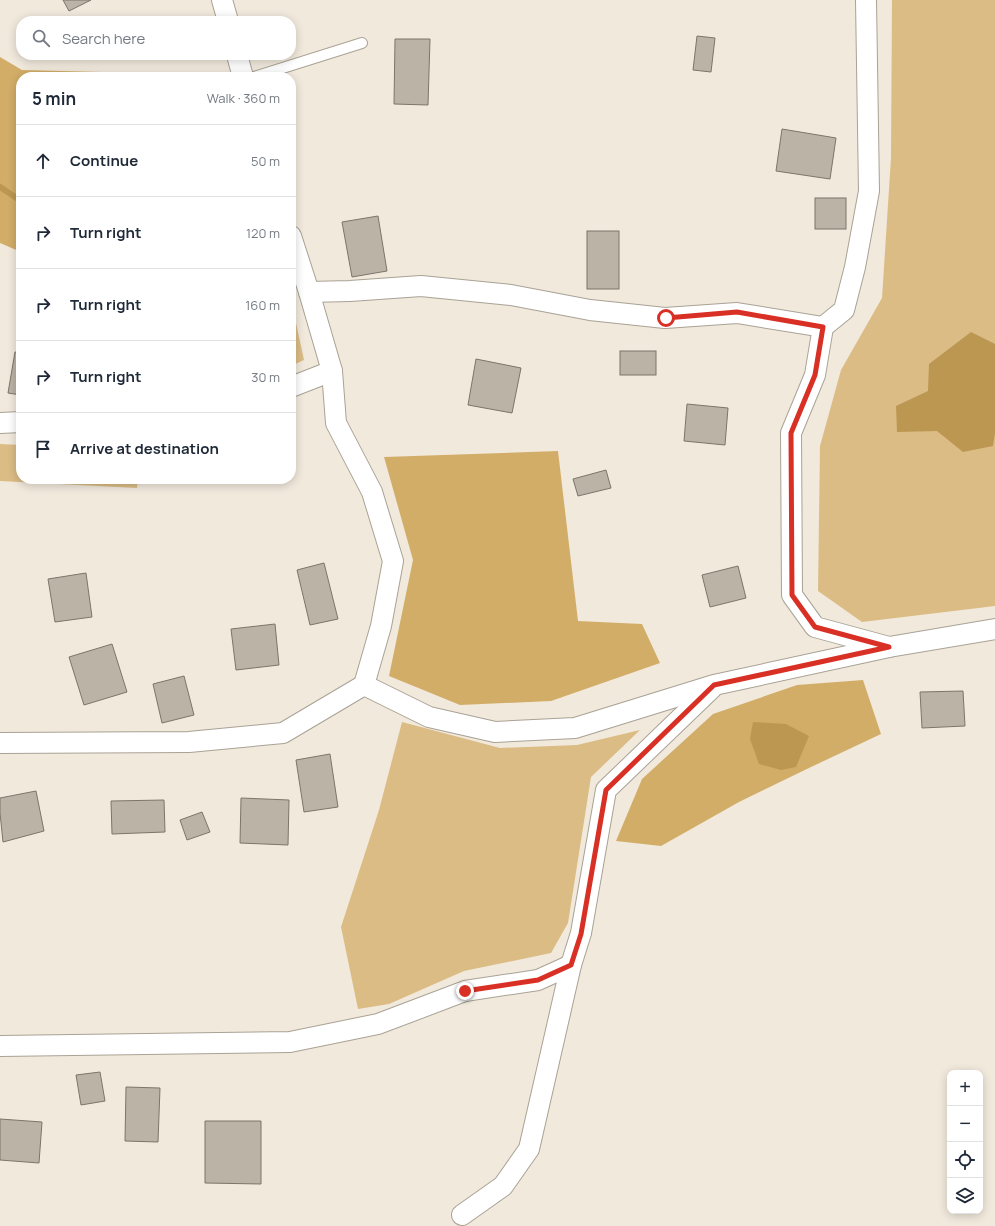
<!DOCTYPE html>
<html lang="en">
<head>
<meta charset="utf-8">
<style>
  :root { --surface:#fff; --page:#f2f2f3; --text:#1f2937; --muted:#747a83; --line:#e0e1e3 }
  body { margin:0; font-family:Manrope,sans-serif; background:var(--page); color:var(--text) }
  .controls { position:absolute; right:12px; bottom:12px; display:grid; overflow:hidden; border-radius:8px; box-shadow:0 2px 10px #0003 }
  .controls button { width:36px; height:36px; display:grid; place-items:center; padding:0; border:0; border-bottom:1px solid var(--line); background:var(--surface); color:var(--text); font:20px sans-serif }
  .stop { position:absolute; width:12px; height:12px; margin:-9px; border:3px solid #d93025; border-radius:50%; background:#fff }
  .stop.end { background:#d93025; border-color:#fff; box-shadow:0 1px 4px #0008 }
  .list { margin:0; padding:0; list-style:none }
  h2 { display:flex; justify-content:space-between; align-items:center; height:52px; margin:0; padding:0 16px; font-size:17px }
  h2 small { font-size:13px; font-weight:400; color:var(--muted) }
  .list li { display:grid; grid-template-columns:26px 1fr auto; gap:12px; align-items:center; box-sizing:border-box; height:72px; padding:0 16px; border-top:1px solid var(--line) }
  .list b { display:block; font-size:15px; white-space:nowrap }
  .list em { font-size:13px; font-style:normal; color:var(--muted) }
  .icon { flex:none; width:22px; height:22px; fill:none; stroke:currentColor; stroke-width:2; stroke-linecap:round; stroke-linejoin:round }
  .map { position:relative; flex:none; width:995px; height:1226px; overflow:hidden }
  .search { position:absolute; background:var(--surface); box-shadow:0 2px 10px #0003; left:16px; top:16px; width:280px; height:44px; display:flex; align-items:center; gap:10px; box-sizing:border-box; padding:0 14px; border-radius:16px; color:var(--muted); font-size:15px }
  .panel { position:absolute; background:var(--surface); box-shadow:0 2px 10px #0003; left:16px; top:72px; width:280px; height:412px; border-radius:16px }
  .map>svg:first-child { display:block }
  .green { fill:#dbbc85 }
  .forest { fill:#d2ad68 }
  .water { fill:#bb9752 }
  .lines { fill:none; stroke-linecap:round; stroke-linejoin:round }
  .stream { stroke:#bb9752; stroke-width:6 }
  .building { fill:#bab3a6; stroke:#7c7569 }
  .service-casing { stroke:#a9a295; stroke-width:12 }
  .minor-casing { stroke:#a9a295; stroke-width:22 }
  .service { stroke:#fff; stroke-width:10 }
  .minor { stroke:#fff; stroke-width:20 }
  .route { stroke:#d93025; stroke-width:5 }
</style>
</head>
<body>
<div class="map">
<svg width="995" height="1226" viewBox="0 0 995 1226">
  <rect width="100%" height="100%" fill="#f1e9dc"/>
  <g class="green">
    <polygon points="892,0 995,0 995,606 862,622 818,591 820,446 841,370 882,298 891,158"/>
    <polygon points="291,300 304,360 291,366"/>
    <polygon points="0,444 21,445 21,479 138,479 137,488 0,481"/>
    <polygon points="402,722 500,748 577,745 640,730 591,777 568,923 551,953 464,971 389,1004 358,1009 341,927 379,810"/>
  </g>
  <g class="forest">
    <polygon points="0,57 22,70 101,72 104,77 21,77 21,252 0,243"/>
    <polygon points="558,451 578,621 642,624 660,663 551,701 460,705 389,676 413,560 384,457"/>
    <polygon points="863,680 881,734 811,767 739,802 661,846 616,841 642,779 713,714 797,685"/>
  </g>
  <g class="water">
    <polygon points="971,332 995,344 995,433 993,446 963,452 937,431 897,432 896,406 928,391 929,364"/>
    <polygon points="753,722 786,724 809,736 796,767 781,770 759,764 750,739"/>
  </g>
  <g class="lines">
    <polyline class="stream" points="0,187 21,201"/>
  </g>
  <g class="building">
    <polygon points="63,0 91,0 69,11"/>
    <polygon points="697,36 715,38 711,72 693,70"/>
    <polygon points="395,39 430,39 428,105 394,104"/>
    <polygon points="782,129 836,138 830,179 776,171"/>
    <rect x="815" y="198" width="31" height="31"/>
    <polygon points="378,216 387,271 352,277 342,222"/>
    <rect x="587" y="231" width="32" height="58"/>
    <rect x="620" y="351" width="36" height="24"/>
    <polygon points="15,352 21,353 21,395 8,393"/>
    <polygon points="476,359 521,368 512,413 468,405"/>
    <polygon points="687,404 728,408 725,445 684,441"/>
    <polygon points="606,470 611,488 578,496 573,479"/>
    <polygon points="324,563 338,619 310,625 297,570"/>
    <polygon points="738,566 746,598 710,607 702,575"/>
    <polygon points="86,573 92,617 55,622 48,579"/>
    <polygon points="275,624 279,665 236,670 231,629"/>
    <polygon points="112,644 127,692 84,705 69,657"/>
    <polygon points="184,676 194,715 162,723 153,684"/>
    <polygon points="963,691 965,726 922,728 920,692"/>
    <polygon points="330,754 338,807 304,812 296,760"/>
    <polygon points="36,791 44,831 3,842 0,813 0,798"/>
    <polygon points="241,798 289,800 288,845 240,843"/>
    <polygon points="164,800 165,832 112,834 111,801"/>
    <polygon points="202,812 210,832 187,840 180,820"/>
    <polygon points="100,1072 105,1101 81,1105 76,1075"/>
    <polygon points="126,1087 160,1088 158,1142 125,1141"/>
    <polygon points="0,1119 42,1122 39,1163 0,1160"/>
    <polygon points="205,1121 261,1121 261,1184 205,1183"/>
  </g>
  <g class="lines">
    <g class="service-casing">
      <polyline id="service" points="254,77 362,43"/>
    </g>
    <g class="minor-casing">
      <g id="minor">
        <polyline points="222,0 228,21"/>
        <polyline points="237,55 243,77"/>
        <polyline points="291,236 309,292 332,371 336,423 372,492 393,561 381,626 364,685"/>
        <polyline points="309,292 350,291 421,286 511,295 590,310 665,318 737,313 823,327"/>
        <polyline points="291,387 332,371"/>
        <polyline points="0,423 21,422"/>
        <polyline points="889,647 995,629"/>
        <polyline points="0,743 189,742 283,733 364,685 429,717 495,732 575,728 714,685 889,647 815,627 792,595 791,433 815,375 823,327 844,310 855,267 869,191 866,0"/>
        <polyline points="0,1046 290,1042 378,1024 465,991 538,980 571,965"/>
        <polyline points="462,1215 503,1186 529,1149 571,965 581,933 606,790 712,688"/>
      </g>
    </g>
    <use href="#service" class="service"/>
    <use href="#minor" class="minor"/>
  </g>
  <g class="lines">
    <polyline class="route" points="465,991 538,980 571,965 581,934 606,790 714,685 889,647 815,627 792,595 791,433 815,375 823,327 737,312 666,318"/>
  </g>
</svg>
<div class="controls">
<button>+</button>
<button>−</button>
<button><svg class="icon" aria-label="locate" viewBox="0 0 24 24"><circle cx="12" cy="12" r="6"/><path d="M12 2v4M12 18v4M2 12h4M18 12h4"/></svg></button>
<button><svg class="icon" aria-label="layers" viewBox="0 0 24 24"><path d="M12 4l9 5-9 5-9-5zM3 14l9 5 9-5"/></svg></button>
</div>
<div class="stop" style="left:666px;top:318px"></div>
<div class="stop end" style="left:465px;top:991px"></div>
<div class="search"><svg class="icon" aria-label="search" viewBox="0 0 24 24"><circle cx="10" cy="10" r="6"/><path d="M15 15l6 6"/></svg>Search here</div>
<section class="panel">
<h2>5 min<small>Walk · 360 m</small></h2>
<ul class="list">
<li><svg class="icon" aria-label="ahead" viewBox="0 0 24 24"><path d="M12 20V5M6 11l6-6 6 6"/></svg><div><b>Continue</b></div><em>50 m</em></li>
<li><svg class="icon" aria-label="right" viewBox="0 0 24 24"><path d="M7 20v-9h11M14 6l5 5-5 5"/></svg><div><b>Turn right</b></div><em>120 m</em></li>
<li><svg class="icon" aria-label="right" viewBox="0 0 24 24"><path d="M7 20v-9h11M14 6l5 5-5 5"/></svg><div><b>Turn right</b></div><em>160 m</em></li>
<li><svg class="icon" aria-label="right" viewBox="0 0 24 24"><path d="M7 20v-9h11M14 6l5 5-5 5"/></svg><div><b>Turn right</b></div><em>30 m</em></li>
<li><svg class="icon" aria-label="arrive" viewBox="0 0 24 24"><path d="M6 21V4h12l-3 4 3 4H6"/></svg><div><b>Arrive at destination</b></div></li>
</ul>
</section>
</div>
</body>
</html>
